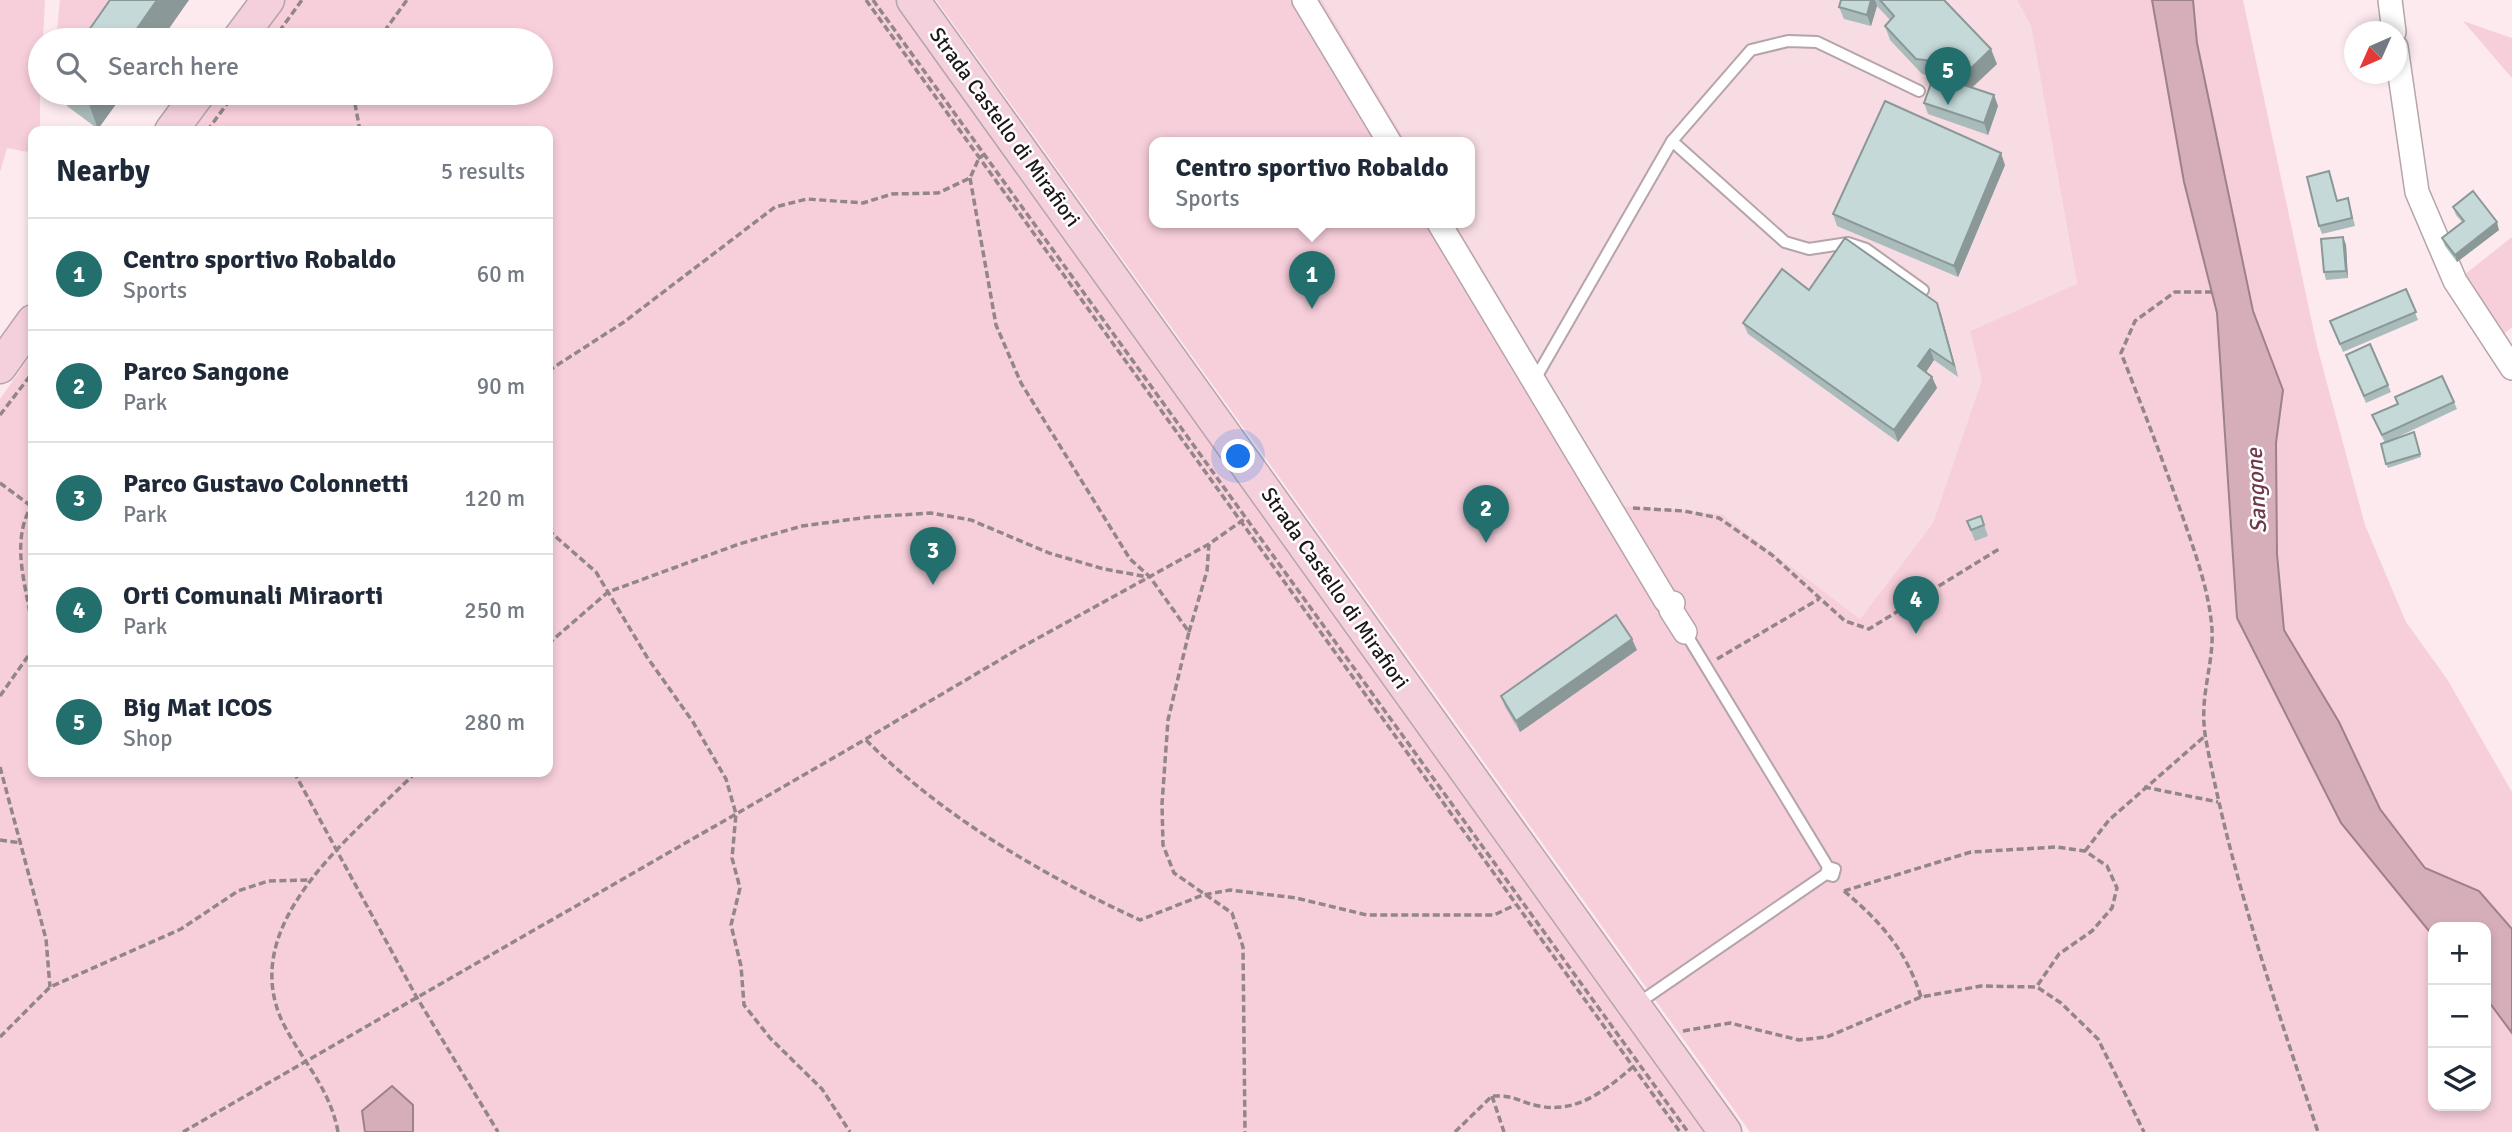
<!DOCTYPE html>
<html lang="en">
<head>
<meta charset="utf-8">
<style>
  :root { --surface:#fff; --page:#f6f6f7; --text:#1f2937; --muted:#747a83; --line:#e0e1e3; --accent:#236f6e }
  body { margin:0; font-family:Signika,sans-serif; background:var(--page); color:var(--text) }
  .controls { position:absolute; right:21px; bottom:21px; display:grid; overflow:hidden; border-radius:14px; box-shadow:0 4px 10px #0003 }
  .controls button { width:63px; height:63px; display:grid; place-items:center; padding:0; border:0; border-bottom:2px solid var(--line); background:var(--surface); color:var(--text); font:35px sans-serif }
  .compass { position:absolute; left:2344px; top:21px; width:63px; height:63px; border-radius:50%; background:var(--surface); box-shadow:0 4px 10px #0003; rotate:225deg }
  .you { position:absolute; left:1239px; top:457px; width:24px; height:24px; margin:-18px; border:5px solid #fff; border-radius:50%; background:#1a73e8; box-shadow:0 0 0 10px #1a73e833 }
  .badge { display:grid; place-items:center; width:46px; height:46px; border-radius:50%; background:var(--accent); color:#fff; font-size:23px; font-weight:700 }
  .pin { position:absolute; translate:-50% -58px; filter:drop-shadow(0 2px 4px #0008) }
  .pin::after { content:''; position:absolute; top:37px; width:24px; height:21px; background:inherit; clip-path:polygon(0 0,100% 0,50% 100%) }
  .popup { position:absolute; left:1149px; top:137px; width:326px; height:91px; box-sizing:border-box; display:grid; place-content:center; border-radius:14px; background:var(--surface); filter:drop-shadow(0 2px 5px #0005); font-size:23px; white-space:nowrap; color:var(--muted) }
  .popup b { font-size:26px; color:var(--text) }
  .popup::after { content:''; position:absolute; left:50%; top:100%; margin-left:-14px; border:14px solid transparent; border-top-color:var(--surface) }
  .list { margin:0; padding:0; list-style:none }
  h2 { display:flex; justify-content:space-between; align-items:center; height:91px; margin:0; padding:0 28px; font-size:30px }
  h2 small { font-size:23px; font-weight:400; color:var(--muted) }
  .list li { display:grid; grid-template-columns:46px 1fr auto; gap:21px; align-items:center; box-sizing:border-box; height:112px; padding:0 28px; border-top:2px solid var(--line) }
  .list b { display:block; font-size:26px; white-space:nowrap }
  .list p { margin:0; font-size:23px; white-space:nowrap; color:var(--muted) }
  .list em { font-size:23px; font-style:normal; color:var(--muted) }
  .icon { flex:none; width:38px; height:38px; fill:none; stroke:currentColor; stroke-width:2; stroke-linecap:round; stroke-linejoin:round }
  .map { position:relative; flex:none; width:2512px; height:1132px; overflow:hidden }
  .search { position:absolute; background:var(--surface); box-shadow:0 4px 10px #0003; left:28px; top:28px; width:525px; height:77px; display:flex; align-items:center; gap:18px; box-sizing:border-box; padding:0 24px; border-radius:38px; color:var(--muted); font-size:26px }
  .panel { position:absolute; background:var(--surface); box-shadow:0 4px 10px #0003; left:28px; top:126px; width:525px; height:651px; border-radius:14px }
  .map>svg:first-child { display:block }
  .built { fill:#f7dce3 }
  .green { fill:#f7cfdb }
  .water { fill:#d6aeb9; stroke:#9e8189; stroke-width:2 }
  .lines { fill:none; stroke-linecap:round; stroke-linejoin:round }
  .lane-casing { stroke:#b5a4a9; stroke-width:14 }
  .street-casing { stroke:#b5a4a9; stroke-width:26 }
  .secondary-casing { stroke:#b5a4a9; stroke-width:35 }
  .path { stroke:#928689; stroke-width:3.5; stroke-dasharray:7 3.5; stroke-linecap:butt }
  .lane { stroke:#fff; stroke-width:10 }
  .street { stroke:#fff; stroke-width:23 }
  .secondary { stroke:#f4d0dd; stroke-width:32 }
  .wall { fill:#abb }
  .shaded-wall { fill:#8b9898 }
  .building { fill:#c6d9d9; stroke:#8b9898; stroke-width:2 }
  .labels { text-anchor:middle; stroke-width:5; stroke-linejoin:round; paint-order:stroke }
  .street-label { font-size:21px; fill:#1d1719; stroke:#fff }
  .water-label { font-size:23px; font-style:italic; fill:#6f394b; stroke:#fff }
</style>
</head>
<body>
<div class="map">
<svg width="2512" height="1132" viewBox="0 0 2512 1132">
  <rect width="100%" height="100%" fill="#fceaef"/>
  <polygon class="built" points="1322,0 2017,0 2031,26 2077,285 1970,331 1983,380 1933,523 1860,619 1722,514 1624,506 1455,223 1470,223 1470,143 1407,143"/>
  <g class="green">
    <polygon points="0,0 45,0 43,40 40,40 40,131 33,131 33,153 7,148 0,172"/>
    <polygon points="60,0 130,0 102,40 56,40"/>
    <polygon points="285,0 897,0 1711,1132 0,1132 0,399 33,352 33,772 548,772 548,131 190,131 218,93 541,93 541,40 256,40"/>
    <polygon points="936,0 1322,0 1407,143 1154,143 1154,223 1455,223 1624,506 1722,514 1860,619 1933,523 1982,380 1970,331 2077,284 2031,26 2017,0 2152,0 2184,182 2217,313 2237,618 2414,913 2433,936 2433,1106 2486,1106 2486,998 2512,1033 2512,1132 1750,1132"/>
    <polygon points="2193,0 2243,0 2317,346 2365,525 2406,622 2447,679 2512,792 2512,929 2479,891 2425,868 2380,809 2339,722 2284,630 2277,554 2276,443 2283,390 2253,311 2197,43"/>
    <polygon points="2463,21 2512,38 2512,78"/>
    <polygon points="2512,237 2512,327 2501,337 2459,279"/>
  </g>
  <g class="water">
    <polygon points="2152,0 2193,0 2197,43 2253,311 2283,390 2276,443 2277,554 2284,630 2339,722 2380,809 2425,868 2479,891 2512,929 2512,1033 2486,998 2486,927 2433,927 2433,936 2341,823 2237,618 2217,313 2184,182"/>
    <polygon points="392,1086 413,1105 413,1132 365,1132 362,1111"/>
  </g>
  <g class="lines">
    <g class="lane-casing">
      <g id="lane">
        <polyline points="1672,141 1785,242 1809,249 1848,243 1866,249 1923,290"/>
        <polyline points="1534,381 1672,141 1751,50 1788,41 1817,42 1919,91"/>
        <polyline points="1685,632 1828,867 1835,869 1833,876 1826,874 1828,867"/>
        <polyline points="1637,1004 1826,874"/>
      </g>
    </g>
    <g class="street-casing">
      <g id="street">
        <polyline points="1304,0 1390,143"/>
        <polyline points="2390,0 2394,32"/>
        <polyline points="2396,47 2417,192 2455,281 2512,368"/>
        <polyline points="1439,223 1666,601 1673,603 1671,610 1685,632"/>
      </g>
    </g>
    <g class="secondary-casing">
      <g id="secondary">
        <polyline points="913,0 1725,1132"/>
        <polyline points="238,40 268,0"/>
        <polyline points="171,131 199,93"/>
        <polyline points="0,367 33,321"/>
      </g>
    </g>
    <g class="path">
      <polyline points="866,0 1680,1132"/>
      <polyline points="873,0 1688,1132"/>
      <polyline points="273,40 302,0"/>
      <polyline points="378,40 407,0"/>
      <polyline points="353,93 360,131"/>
      <polyline points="207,131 235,93"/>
      <polyline points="970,178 996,325 1021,383 1130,559 1150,577 1189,632 1168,720 1162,804 1163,845 1174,873 1232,913 1243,947 1245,1132"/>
      <path d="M2212,292H2175L2135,321L2121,353C2142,406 2162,458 2181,512C2194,550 2209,589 2212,629C2214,667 2198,697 2206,740C2231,874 2275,1003 2318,1132"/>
      <polyline points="548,371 624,322 775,207 807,199 863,203 892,194 938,193 970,178 979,158 985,154"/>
      <polyline points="0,415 33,372"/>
      <polyline points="0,483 31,506"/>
      <path d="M33,503C8,543 28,589 33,632"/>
      <polyline points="1633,508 1684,511 1719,518 1772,555 1845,621 1869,629 1999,549"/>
      <polyline points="548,530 596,572 647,657 693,722 726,779 736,814 732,858 740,888 731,925 741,966 744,1005 770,1038 822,1089 850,1132"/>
      <polyline points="1189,632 1207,571 1209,544"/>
      <polyline points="548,644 608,592 739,544 802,526 869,517 931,513 971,520 1049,553 1104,569 1148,577"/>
      <polyline points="1717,659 1819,599"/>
      <polyline points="0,696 33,649"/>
      <path d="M866,740C942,816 1042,875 1140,920L1203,895L1230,890L1296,898L1367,915H1494L1515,905"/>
      <polyline points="0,767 46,939 50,987"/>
      <polyline points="294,772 416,996 498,1132"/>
      <polyline points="2144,787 2218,802"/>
      <polyline points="0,840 22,843"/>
      <polyline points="2085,851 2109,820 2205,736"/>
      <polyline points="1844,891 1971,852 2057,847 2085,851 2107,866 2117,888 2112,908 2092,931 2059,954 2037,986"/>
      <path d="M1844,891C1881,922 1906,950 1921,997"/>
      <polyline points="1683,1031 1730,1023 1799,1040 1827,1037 1921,997 1981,986 2037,987 2061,1003 2098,1039 2144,1132"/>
      <polyline points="0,1037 50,987 181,929 238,891 268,881 309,880"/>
      <polyline points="1492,1096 1504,1132"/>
      <polyline points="183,1132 842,753 1020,648 1209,544 1246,518"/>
      <path d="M338,1132C330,1088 302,1061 283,1023C235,923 354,835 416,772"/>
      <path d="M1455,1132L1492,1096C1517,1095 1518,1102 1539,1106C1577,1114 1607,1089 1634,1066"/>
    </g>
    <use href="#lane" class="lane"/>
    <use href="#street" class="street"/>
    <use href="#secondary" class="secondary"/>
  </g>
  <g class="wall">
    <polygon points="1841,0 1944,0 1997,64 1972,88 1994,95 1998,106 1988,135 1928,114 1924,103 1933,76 1922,74 1890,40 1885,26 1890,20 1877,6 1871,26 1844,19 1839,7"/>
    <polygon points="62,93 124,93 98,129 67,106"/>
    <polygon points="2005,165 1958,277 1837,226 1833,214"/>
    <polygon points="2332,179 2337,201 2348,198 2355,226 2322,234 2319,226"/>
    <polygon points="2453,207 2499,230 2457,262 2445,246 2442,238 2462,222 2456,215"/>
    <polygon points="2343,237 2346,245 2348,278 2326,280 2324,272"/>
    <polygon points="2406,289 2418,320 2343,352 2330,321"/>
    <polygon points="1809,290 1941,314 1958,377 1934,360 1926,372 1932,377 1937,388 1898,442 1748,334 1743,323"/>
    <polygon points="2346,355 2388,385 2391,392 2366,403"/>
    <polygon points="2454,402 2457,409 2385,443 2372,415 2398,404"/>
    <polygon points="2414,432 2421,457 2388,468 2386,464"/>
    <polygon points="1981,516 1988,536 1975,541 1967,521"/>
    <polygon points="1637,650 1520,732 1505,707 1501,696"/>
  </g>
  <g class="shaded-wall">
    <polygon points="157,0 189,0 161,40 129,40"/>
    <polygon points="1871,0 1875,0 1877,6 1871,26 1867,15"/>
    <polygon points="1991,49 1997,64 1968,91 1963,76"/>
    <polygon points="1954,67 1959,82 1951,90 1945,75"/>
    <polygon points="92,93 124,93 98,129 87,99"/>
    <polygon points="1994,95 1998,106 1988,135 1984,123"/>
    <polygon points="2001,153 2005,165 1958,277 1954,266"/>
    <polygon points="2497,222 2499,230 2457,262 2455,255"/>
    <polygon points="2343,237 2346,245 2348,278 2346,271"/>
    <polygon points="1937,303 1941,314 1958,377 1954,365"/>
    <polygon points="1930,349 1934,360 1922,378 1918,366"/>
    <polygon points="1932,377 1937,388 1898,442 1894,430"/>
    <polygon points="1632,639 1637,650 1520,732 1516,721"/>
  </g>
  <g class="building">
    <polygon points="110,0 157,0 129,40 82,40"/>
    <polygon points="1841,0 1871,0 1867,15 1839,7"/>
    <polygon points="1880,0 1944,0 1991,49 1963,76 1954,67 1945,75 1932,61 1916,59 1885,26 1894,16"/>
    <polygon points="1934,75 1994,95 1984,123 1924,103"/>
    <polygon points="79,93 92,93 87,99"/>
    <polygon points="1885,101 2001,153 1954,266 1833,214"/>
    <polygon points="2329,171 2337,201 2348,198 2352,218 2319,226 2307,177"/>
    <polygon points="2473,191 2497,222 2455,255 2442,238 2464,221 2453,207"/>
    <polygon points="2343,237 2346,271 2324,272 2321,239"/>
    <polygon points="1845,238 1937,303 1954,365 1930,349 1918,366 1932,377 1894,430 1743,323 1782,269 1809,290"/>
    <polygon points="2406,289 2416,312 2340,344 2330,321"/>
    <polygon points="2370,344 2388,385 2364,396 2346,355"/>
    <polygon points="2442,376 2454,402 2382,435 2372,415 2398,404 2395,397"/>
    <polygon points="2414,432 2420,454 2386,464 2381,444"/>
    <polygon points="1981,516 1984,525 1971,530 1967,521"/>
    <polygon points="1616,615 1632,639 1516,721 1501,696"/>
  </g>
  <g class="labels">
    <g class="street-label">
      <text transform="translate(1005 127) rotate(54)" y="7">Strada Castello di Mirafiori</text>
      <text transform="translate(1335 588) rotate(55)" y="7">Strada Castello di Mirafiori</text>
    </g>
    <g class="water-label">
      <text transform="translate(2256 491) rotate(-93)" y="8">Sangone</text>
    </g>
  </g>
</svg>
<div class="controls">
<button>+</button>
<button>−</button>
<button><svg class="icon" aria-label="layers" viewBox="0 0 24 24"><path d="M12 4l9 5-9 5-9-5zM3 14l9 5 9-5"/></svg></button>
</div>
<svg class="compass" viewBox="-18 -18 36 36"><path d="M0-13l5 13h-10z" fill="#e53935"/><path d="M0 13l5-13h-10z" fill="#747a83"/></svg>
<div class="you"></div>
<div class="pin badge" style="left:1312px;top:309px">1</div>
<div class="popup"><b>Centro sportivo Robaldo</b>Sports</div>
<div class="pin badge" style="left:1486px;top:543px">2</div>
<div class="pin badge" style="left:933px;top:585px">3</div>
<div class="pin badge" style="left:1916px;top:634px">4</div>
<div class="pin badge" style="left:1948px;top:105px">5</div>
<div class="search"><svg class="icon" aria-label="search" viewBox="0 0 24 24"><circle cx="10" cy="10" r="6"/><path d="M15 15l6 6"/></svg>Search here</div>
<section class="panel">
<h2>Nearby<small>5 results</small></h2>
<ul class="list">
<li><span class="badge">1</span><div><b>Centro sportivo Robaldo</b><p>Sports</p></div><em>60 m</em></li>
<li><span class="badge">2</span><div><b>Parco Sangone</b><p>Park</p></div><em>90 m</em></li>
<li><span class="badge">3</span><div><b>Parco Gustavo Colonnetti</b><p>Park</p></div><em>120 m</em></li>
<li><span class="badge">4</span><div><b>Orti Comunali Miraorti</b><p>Park</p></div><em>250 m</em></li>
<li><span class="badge">5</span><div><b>Big Mat ICOS</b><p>Shop</p></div><em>280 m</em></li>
</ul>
</section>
</div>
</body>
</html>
